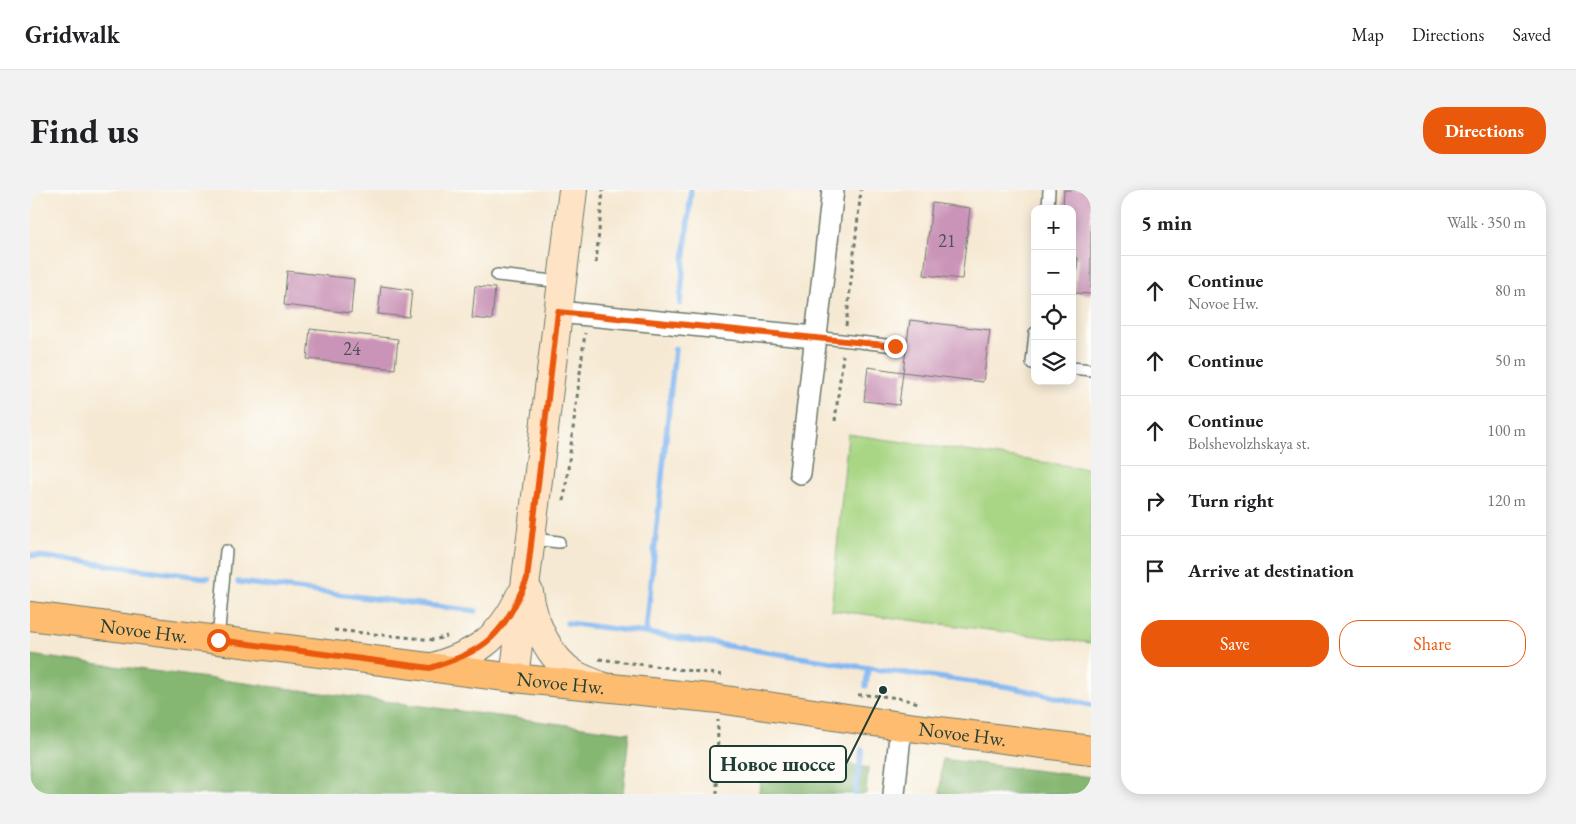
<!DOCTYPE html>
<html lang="en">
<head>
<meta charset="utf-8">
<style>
  :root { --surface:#fff; --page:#f2f2f2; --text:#202124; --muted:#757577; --line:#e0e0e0; --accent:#ea580c }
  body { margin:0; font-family:"EB Garamond",serif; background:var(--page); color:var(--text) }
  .controls { position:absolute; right:15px; top:15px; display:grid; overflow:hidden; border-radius:10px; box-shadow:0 2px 12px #0003 }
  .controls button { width:45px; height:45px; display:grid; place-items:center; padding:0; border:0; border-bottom:1px solid var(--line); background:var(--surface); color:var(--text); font:25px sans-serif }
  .stop { position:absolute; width:15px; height:15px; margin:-11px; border:4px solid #ea580c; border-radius:50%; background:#fff }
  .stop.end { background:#ea580c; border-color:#fff; box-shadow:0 1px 5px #0008 }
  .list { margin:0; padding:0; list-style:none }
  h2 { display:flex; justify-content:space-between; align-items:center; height:65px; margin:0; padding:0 20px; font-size:21px }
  h2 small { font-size:16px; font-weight:400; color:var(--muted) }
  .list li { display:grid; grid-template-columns:32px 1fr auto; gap:15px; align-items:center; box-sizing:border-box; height:70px; padding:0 20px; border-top:1px solid var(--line) }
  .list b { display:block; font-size:19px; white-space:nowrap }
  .list p { margin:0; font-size:16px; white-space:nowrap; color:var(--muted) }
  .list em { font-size:16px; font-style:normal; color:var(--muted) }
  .actions { display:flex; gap:10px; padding:15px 20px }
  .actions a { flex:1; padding:11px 0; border:1px solid var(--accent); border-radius:20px; text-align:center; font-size:18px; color:var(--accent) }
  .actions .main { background:var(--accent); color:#fff }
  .icon { flex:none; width:28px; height:28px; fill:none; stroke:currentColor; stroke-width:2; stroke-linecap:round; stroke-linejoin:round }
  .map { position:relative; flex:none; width:1061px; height:604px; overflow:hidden; border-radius:20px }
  header { display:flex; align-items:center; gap:30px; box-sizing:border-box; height:70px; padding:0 25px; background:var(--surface); border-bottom:1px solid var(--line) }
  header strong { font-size:24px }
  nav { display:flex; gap:28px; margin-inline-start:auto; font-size:18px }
  .intro { display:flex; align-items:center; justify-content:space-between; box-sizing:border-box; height:120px; padding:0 30px }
  h1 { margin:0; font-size:35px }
  .button { padding:12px 22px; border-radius:20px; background:var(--accent); color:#fff; font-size:18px; font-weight:700 }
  main { display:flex; gap:30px; padding:0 30px }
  aside { flex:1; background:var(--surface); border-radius:20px; box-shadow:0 2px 12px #0003 }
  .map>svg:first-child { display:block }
  .green { fill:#a8d684; stroke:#648a5c }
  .forest { fill:#86b772; stroke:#527a53 }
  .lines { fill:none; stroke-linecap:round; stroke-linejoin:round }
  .stream { stroke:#83b8f2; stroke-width:5.5 }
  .building { fill:#ca94b8 }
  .lane-casing { stroke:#6a796c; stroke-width:14 }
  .street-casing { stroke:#6a796c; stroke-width:24 }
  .secondary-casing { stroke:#6a796c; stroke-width:30 }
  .primary-casing { stroke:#6a796c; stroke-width:30 }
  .path { stroke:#6a796c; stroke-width:3; stroke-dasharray:4 4; stroke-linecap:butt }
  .lane { stroke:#fff; stroke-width:11 }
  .street { stroke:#fff; stroke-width:21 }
  .secondary { stroke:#fee4c5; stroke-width:28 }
  .primary { stroke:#fdbc6f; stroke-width:28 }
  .route { stroke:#ea580c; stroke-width:6 }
  .labels { text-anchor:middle; stroke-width:4; stroke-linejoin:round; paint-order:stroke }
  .number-label { font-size:18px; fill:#4a5355 }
  .street-label { font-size:20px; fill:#1f3d34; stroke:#fdfcf7 }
  .leader { fill:none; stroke:#1f3d34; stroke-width:2 }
  .callout-dot { fill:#1f3d34; stroke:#fdfcf7; stroke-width:2 }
  .callout { fill:#fdfcf7; stroke:#1f3d34; stroke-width:2 }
  .callout-label { font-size:21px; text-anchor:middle; font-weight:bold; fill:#1f3d34 }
</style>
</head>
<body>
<header>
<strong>Gridwalk</strong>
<nav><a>Map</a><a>Directions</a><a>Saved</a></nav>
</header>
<div class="intro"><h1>Find us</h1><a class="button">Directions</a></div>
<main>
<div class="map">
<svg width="1061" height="604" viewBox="0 0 1061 604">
  <rect width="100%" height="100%" fill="#fdfcf7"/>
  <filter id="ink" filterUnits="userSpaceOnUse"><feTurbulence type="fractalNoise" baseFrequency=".02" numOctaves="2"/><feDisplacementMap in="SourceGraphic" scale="10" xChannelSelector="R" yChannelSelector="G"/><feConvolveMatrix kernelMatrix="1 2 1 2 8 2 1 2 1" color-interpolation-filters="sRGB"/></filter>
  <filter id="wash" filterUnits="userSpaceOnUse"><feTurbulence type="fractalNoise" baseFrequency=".0096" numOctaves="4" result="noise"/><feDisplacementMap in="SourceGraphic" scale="20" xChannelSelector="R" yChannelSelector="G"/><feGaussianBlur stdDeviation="1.12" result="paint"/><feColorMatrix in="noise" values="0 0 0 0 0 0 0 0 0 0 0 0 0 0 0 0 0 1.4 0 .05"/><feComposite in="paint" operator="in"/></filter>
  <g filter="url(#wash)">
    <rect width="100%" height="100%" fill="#f6e9d3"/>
    <polygon class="green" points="818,244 1061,279 1061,453 801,420"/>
    <g class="forest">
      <polygon points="0,465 599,543 593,604 0,604"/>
      <polygon points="733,557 838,578 836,604 729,604"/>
      <polygon points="912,569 1061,587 1061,604 910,604"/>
    </g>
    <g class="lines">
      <g class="stream">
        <polyline points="650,114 661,0"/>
        <polyline points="0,365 178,388"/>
        <polyline points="208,392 446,421"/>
        <polyline points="537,433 616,443 838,478 980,497 1061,515"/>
        <polyline points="616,443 645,159"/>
        <polyline points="836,496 838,478"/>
        <polyline points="825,604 832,560"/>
      </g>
    </g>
    <g id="blocks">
      <g class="building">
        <polygon points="1034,0 1061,0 1061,104 1045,103 1048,68 1042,67 1042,19 1033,19"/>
        <polygon points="902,13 940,18 932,89 894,85"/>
        <polygon points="257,81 324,89 321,123 254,115"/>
        <polygon points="351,96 382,100 379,127 348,124"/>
        <polygon points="445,96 465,98 462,130 442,128"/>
        <polygon points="880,130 960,140 953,192 873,182"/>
        <polygon points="280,139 368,149 365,179 277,169"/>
        <polygon points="838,177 873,182 869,215 834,211"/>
      </g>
    </g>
  </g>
  <g filter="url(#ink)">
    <use href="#blocks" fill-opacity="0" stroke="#6a796c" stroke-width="1"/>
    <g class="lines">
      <g class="lane-casing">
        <g id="lane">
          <polyline points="1018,19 1019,0"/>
          <polyline points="467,85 532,92"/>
          <polyline points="1005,143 1002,173 1005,173"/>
          <polyline points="784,147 865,156"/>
          <polyline points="1042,178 1061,180"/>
          <polyline points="502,349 529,352"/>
          <polyline points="188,450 196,361"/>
        </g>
      </g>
      <g class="street-casing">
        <g id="street">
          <polyline points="528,122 784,147"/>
          <polyline points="770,283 803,0"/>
          <polyline points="864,604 871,536"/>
        </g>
      </g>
      <g class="secondary-casing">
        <g id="secondary">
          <path d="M499,402C503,432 518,467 544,484C552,489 563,492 573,497"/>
          <path d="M400,478C445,464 469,451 490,406"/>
          <polyline points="484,488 543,0"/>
        </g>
      </g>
      <g class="primary-casing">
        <g id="primary">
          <path id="s1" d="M0,426L484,488L689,509L871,536L1061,560"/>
        </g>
      </g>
      <g class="path">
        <polyline points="566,73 573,0"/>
        <polyline points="816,136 831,0"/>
        <polyline points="805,231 813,165"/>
        <polyline points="534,311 555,143"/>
        <polyline points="304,440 404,450 417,446"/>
        <polyline points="569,469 694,485"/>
        <path d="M828,505C850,505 870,507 891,514"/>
        <polyline points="687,604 688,530"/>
      </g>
      <use href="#lane" class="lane"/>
      <use href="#street" class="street"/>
      <use href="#secondary" class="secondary"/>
      <use href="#primary" class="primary"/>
    </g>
  </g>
  <g class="lines" filter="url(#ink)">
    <path class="route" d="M188,450L400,478C458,460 473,445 497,389L528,122L865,156"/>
  </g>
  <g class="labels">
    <g class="number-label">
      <text x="917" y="57">21</text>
      <text x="322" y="165">24</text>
    </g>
    <g class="street-label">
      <text dy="7" stroke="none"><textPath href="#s1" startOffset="115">Novoe Hw.</textPath></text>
      <text dy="7" stroke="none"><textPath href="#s1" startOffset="535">Novoe Hw.</textPath></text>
      <text dy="7" stroke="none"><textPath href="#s1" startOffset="940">Novoe Hw.</textPath></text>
    </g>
  </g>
  <path class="leader" d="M853 500L816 574"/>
  <circle class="callout-dot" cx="853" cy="500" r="5"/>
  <rect class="callout" x="680" y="556" width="136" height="36" rx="5"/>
  <g class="callout-label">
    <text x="748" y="581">Новое шоссе</text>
  </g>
</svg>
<div class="controls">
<button>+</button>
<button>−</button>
<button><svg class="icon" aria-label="locate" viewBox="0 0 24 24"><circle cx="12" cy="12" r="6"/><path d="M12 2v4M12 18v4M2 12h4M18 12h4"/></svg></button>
<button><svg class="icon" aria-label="layers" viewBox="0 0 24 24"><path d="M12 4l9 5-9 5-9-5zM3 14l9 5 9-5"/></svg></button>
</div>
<div class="stop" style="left:188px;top:450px"></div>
<div class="stop end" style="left:865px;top:156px"></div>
</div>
<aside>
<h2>5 min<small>Walk · 350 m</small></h2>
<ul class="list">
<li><svg class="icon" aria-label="ahead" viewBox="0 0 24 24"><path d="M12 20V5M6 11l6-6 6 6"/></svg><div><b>Continue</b><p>Novoe Hw.</p></div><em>80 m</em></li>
<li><svg class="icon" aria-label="ahead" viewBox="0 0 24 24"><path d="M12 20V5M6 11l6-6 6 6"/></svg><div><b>Continue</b></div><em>50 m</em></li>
<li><svg class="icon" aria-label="ahead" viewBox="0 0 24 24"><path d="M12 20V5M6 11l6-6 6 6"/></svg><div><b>Continue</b><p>Bolshevolzhskaya st.</p></div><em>100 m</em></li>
<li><svg class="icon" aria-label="right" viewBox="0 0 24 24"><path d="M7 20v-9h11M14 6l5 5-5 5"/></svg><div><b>Turn right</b></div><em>120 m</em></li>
<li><svg class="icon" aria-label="arrive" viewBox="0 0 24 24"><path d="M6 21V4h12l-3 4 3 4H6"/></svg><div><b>Arrive at destination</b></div></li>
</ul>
<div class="actions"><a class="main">Save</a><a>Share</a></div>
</aside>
</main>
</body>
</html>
